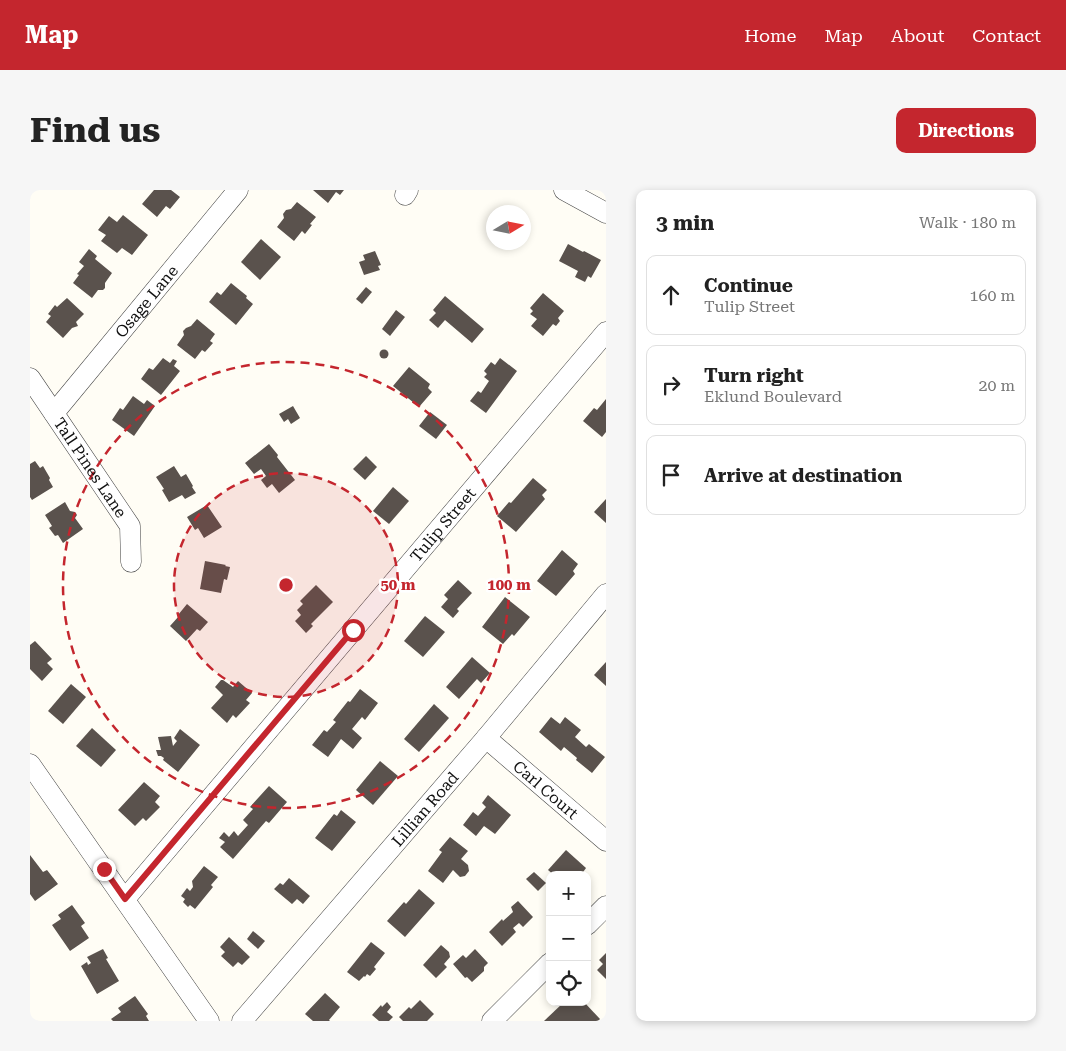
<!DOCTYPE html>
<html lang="en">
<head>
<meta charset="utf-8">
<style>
  :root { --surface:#fff; --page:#f6f6f6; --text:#222; --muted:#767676; --line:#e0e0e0; --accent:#c4262e }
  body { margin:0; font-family:"Roboto Serif",serif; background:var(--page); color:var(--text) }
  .controls { position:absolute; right:15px; bottom:15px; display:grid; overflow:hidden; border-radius:10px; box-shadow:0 2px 8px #0003 }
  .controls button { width:45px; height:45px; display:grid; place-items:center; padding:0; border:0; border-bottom:1px solid var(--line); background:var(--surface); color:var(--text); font:25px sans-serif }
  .compass { position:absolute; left:456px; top:15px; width:45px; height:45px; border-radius:50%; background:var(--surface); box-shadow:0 2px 8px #0003; rotate:80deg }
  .stop { position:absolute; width:15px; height:15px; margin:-11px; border:4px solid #c4262e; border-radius:50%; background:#fff }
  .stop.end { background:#c4262e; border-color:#fff; box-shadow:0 1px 5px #0008 }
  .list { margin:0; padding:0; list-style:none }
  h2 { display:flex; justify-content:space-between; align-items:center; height:65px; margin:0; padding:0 20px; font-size:21px }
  h2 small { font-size:16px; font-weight:400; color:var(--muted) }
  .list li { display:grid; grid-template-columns:32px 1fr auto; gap:15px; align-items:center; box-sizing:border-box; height:80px; margin:0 10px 10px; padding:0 10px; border:1px solid var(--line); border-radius:10px }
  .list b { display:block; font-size:19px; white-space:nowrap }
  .list p { margin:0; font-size:16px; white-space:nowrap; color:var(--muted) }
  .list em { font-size:16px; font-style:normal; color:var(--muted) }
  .icon { flex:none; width:28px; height:28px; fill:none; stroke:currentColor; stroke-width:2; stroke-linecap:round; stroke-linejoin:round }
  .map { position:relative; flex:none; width:576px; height:831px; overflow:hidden; border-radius:10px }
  header { display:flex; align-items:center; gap:30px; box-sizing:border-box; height:70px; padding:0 25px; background:var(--accent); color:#fff }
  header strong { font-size:24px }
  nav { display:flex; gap:28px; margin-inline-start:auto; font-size:18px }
  .intro { display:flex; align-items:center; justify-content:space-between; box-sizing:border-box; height:120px; padding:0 30px }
  h1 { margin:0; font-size:35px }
  .button { padding:12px 22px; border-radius:10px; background:var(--accent); color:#fff; font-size:18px; font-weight:700 }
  main { display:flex; gap:30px; padding:0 30px }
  aside { flex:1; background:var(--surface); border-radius:10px; box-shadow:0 2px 8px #0003 }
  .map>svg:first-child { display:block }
  .building { fill:#5a524d }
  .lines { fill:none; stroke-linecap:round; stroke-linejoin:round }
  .minor-casing { stroke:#444; stroke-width:21 }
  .minor { stroke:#fff; stroke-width:20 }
  .route { stroke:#c4262e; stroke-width:6 }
  .ring { fill:none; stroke:#c4262e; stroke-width:2.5; stroke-dasharray:9 6 }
  .labels { text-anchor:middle; stroke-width:5; stroke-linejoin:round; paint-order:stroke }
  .street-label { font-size:16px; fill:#111; stroke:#fff }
  .centre { fill:#c4262e; stroke:#fff; stroke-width:2.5 }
  .ring-label { font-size:15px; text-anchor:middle; font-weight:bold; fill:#c4262e; stroke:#fff; stroke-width:5; stroke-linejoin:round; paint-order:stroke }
</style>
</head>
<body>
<header>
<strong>Map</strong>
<nav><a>Home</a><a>Map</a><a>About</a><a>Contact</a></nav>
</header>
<div class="intro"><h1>Find us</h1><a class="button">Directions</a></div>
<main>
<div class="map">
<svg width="576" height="831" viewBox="0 0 576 831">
  <rect width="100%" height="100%" fill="#fffdf5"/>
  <g class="building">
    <polygon points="124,0 141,0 150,7 140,19 136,16 127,27 112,14"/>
    <polygon points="283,0 314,0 310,5 306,2 298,13"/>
    <polygon points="267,12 286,27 280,34 282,35 275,44 272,41 264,51 247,37 254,28 253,24 256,20 261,19"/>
    <polygon points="93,25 118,45 102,65 92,58 87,63 71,51 76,45 68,40 79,26 87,32"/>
    <polygon points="231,49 251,67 230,90 211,72"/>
    <polygon points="538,54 553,62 554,61 571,70 561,88 558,86 555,92 545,87 548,81 529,71"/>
    <polygon points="59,59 67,66 65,69 82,83 75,93 75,98 73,100 68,100 62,108 43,93 49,85 47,84 54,76 49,72"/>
    <polygon points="345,61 351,75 348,76 350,80 334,85 329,72 335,70 333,65"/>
    <polygon points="201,93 217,106 216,108 223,114 206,135 179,112 187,102 191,105"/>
    <polygon points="336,97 342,102 332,114 326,109"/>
    <polygon points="513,103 534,121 528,128 530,131 526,136 523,134 513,146 501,136 507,129 500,124 503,121 500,118"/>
    <polygon points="415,106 454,139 442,153 415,130 408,138 399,130 406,123 403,120"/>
    <polygon points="37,108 54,124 46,132 48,136 42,138 33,148 16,132 21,126 18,124 25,115 27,117"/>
    <polygon points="366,120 375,127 360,146 352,139"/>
    <polygon points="167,129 185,144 180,151 183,153 175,162 172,160 165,169 147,155 154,145 153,141 156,138 161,136"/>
    <circle cx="354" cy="164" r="4.5"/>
    <polygon points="133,168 140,173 143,169 147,171 144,176 150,181 131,205 111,189 119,178 123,180"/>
    <polygon points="470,168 487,181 456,223 440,211 448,201 451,203 459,191 454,187 457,184 454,181 461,172 465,175"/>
    <polygon points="379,177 400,194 398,198 402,202 389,217 363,196"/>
    <polygon points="103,206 114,214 117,210 125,216 104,246 82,230 90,218 93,220"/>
    <polygon points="576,209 576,242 572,247 553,231 564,218 567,220"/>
    <polygon points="263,216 270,228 261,234 258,229 254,232 249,224"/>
    <polygon points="400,222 417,235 406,249 389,236"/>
    <polygon points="239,254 248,265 247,267 265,290 249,303 242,294 237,298 231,290 236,286 231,279 224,284 215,273"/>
    <polygon points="336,266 347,277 335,290 323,279"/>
    <polygon points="5,271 10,278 13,276 20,288 19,290 23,297 2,310 0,307 0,274"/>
    <polygon points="144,276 151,287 156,284 163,296 162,297 166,303 155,309 152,305 139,312 132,300 134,299 126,287"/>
    <polygon points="503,288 517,300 512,305 515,309 486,342 467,326 479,312 481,313"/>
    <polygon points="363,297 379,311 359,334 343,321"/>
    <polygon points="576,309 576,333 564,322"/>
    <polygon points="35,312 40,321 45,322 47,325 45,328 53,339 33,353 28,345 25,346 19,338 22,336 15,325"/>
    <polygon points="177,315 192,337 174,348 168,338 165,340 157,327"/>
    <polygon points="532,360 548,374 543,381 545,384 526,406 507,391"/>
    <polygon points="175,371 196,375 195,376 200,377 197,390 194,389 191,403 170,399"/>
    <polygon points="428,390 442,403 427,419 429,421 423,428 411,417 418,409 414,405"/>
    <polygon points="286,395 303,412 281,434 283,436 276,443 265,431 271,425 267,420 273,414 270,411"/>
    <polygon points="475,407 500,427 484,446 482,444 473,454 452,437"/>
    <polygon points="157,414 178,432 170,441 167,439 156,451 140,436 149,426 148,425"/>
    <polygon points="395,426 415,442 393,467 374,451"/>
    <polygon points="5,451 22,469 17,473 23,479 12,491 0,479 0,455"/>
    <polygon points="442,467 460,483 451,493 447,489 429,509 416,497"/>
    <polygon points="576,472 576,496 564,485"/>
    <polygon points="191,490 193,490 203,497 208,491 222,503 216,510 220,513 206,528 203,525 197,533 181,518 193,505 185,497"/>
    <polygon points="41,494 56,507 33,534 18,521"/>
    <polygon points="330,499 348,513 335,530 332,527 322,539 332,548 323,559 311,549 298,567 282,555 294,540 297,542 306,532 303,530 318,511 320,512"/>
    <polygon points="404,514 419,528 389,562 374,549"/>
    <polygon points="521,527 530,534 535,527 551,540 545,547 556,557 559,554 575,567 562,583 546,570 547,568 534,557 531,561 509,542"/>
    <polygon points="62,538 86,560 71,577 46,556"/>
    <polygon points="150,539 170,555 148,582 133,570 134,568 131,566 128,566 126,560 131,560 128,547 141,546 143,556 147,551 144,548"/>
    <polygon points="350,571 368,586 343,615 326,600"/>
    <polygon points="114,592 130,606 125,612 130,617 116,631 113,628 105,636 88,620"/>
    <polygon points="239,596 257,612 239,633 236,631 203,669 190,657 195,652 189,648 194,642 199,647 204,641 208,646 218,635 213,630 223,619 220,617"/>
    <polygon points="458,605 481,625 465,644 454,636 446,646 433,635 443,622 448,626 456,617 452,613"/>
    <polygon points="311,620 326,632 302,661 285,648 304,624 307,626"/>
    <polygon points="420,647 438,661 431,669 438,675 439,681 435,686 430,687 423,680 413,693 398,681 412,662 409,660"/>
    <polygon points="536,660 556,678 551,685 524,685 518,680"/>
    <polygon points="0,665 13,682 17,680 28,694 5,711 0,704"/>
    <polygon points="174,676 188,687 181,695 183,697 165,719 160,715 158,717 153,712 155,709 151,706 157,698 160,701 163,697 162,691"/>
    <polygon points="504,682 516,693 508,701 496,689"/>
    <polygon points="259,688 280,706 273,714 267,709 262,714 244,699 250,693 253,695"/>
    <polygon points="389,699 405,713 375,747 357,731 374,712 376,714"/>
    <polygon points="488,711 503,727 493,737 489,733 483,738 486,742 472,756 459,742 472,729 473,731 483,722 481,717"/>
    <polygon points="42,715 55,733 51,736 59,748 40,761 22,735 31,729 28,725"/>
    <polygon points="223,741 235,751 228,759 217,749"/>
    <polygon points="199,747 220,767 212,775 208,772 203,777 191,766 195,762 190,757"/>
    <polygon points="341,752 355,763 344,777 346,779 340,786 337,784 335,787 334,786 329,791 317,782"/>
    <polygon points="411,755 419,762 420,767 414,774 417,777 406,788 393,775"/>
    <polygon points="73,759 78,768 76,769 89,791 67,804 51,776 57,772 58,775 61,773 57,767"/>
    <polygon points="445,759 458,773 454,777 454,781 442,792 437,787 435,788 423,774 433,765 436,768"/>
    <polygon points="576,763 576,789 567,780 573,774 569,770"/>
    <polygon points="295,803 310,817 299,830 300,831 283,831 275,824"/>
    <polygon points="105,806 118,824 116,826 119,831 83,831 81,829 91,822 88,818"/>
    <polygon points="390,810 404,824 397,831 373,831 369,827 379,817 381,819"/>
    <polygon points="357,812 361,817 357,822 363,827 359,831 349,831 342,825 351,815 352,817"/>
    <polygon points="534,812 554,812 570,829 568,831 514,831"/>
  </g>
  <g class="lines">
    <g class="minor-casing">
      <g id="minor">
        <polyline points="534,0 576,23"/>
        <polyline points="375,5 378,0"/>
        <path id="s1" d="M0,188L100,336L101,372"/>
        <path id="s2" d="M24,223L208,0"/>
        <path id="s3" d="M456,548L576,651"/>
        <polyline points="0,574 179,831"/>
        <path id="s4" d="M95,709L576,142"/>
        <polyline points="557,735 576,716"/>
        <path id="s5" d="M212,831L456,548L576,404"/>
        <polyline points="462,831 520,773"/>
      </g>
    </g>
    <use href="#minor" class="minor"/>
  </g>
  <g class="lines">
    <polyline class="route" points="74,679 95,709 323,440"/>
  </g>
  <circle cx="256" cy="395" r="112" fill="#c4262e" fill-opacity=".12"/>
  <g class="ring">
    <circle cx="256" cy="395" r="112"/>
    <circle cx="256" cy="395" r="223"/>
  </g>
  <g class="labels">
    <g class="street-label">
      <text dy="6" stroke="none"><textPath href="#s2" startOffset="145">Osage Lane</textPath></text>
      <text dy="6" stroke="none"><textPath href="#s1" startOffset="108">Tall Pines Lane</textPath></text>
      <text dy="6" stroke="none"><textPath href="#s4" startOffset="491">Tulip Street</textPath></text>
      <text dy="6" stroke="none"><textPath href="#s3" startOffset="79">Carl Court</textPath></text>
      <text dy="6" stroke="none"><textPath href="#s5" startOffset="280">Lillian Road</textPath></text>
    </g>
  </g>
  <circle cx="256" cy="395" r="8" class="centre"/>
  <g class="ring-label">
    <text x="368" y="400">50 m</text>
    <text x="479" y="400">100 m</text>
  </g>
</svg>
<div class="controls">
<button>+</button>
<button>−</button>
<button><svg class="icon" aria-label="locate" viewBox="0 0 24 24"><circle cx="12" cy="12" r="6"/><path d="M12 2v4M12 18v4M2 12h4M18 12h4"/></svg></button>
</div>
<svg class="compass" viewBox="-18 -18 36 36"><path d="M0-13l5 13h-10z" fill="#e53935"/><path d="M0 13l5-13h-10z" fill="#767676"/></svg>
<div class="stop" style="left:323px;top:440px"></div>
<div class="stop end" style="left:74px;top:679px"></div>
</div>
<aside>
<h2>3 min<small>Walk · 180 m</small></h2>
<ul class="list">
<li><svg class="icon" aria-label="ahead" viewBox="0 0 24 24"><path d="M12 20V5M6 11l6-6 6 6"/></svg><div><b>Continue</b><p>Tulip Street</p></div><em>160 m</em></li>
<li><svg class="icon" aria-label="right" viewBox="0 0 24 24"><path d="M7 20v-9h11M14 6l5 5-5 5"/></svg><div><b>Turn right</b><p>Eklund Boulevard</p></div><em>20 m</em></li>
<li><svg class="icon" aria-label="arrive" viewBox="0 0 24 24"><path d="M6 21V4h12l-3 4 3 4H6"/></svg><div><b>Arrive at destination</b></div></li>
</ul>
</aside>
</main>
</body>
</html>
